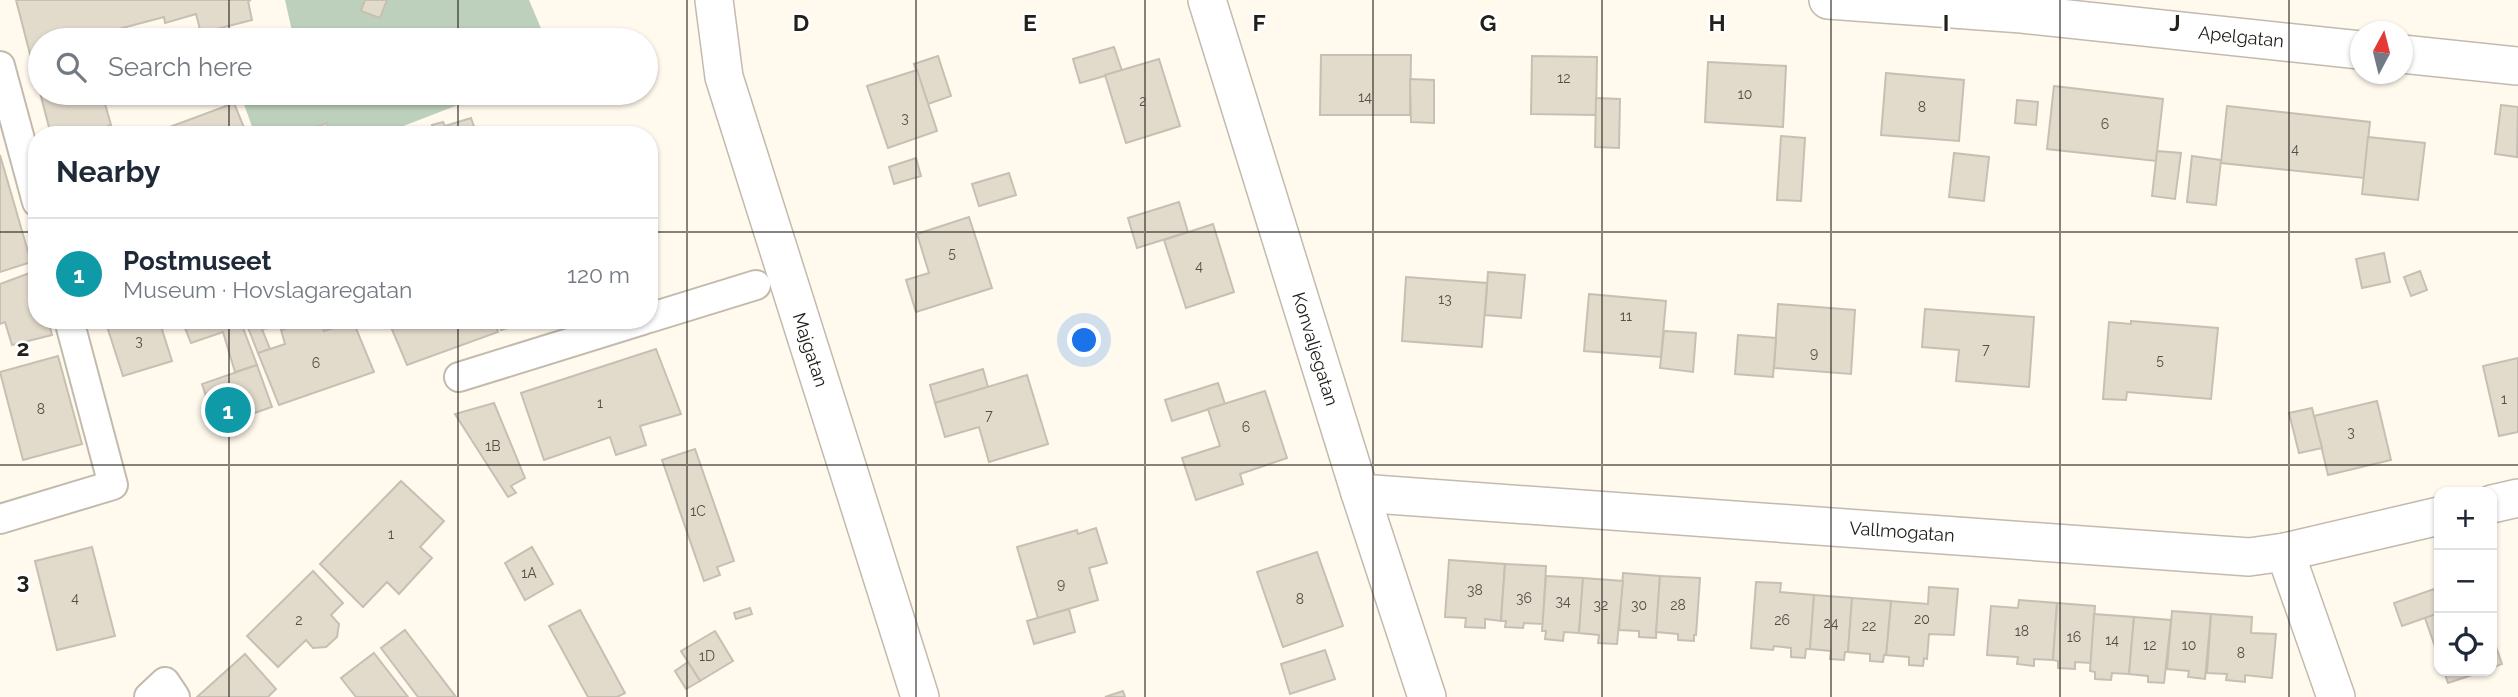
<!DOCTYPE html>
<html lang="en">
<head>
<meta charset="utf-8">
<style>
  :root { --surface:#fff; --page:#f2f2f3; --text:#1f2937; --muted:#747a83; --line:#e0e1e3; --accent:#3f8680 }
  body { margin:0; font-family:Raleway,sans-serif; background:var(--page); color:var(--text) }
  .controls { position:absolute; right:21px; bottom:21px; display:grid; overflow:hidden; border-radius:14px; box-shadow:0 2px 5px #0004 }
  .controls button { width:63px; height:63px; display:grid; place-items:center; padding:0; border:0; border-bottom:2px solid var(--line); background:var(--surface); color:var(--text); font:35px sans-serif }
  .compass { position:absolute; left:2350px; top:21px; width:63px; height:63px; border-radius:50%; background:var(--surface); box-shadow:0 2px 5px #0004; rotate:7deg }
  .you { position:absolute; left:1085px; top:341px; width:24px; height:24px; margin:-18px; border:5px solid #fff; border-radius:50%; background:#1a73e8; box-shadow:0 0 0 10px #1a73e833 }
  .badge { display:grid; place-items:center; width:46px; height:46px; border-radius:50%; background:var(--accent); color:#fff; font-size:23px; font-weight:700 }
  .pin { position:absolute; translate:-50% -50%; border:4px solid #fff; box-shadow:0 2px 7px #0006 }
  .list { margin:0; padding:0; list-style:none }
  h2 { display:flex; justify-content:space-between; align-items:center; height:91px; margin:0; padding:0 28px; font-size:30px }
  h2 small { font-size:23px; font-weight:400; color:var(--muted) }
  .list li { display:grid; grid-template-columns:46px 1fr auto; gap:21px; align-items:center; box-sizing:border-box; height:112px; padding:0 28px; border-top:2px solid var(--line) }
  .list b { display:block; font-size:26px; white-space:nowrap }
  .list p { margin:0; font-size:23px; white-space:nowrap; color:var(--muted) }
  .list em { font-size:23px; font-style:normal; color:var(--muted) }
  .icon { flex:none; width:38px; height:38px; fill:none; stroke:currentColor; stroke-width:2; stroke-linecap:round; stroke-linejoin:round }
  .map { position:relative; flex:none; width:2518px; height:697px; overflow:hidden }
  .search { position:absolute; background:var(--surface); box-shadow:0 2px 5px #0004; left:28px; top:28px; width:630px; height:77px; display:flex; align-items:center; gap:18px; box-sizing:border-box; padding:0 24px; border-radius:38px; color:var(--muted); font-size:26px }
  .panel { position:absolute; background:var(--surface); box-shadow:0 2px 5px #0004; left:28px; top:126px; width:630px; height:203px; border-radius:28px }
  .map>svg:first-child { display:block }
  .green { fill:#bdd0bb }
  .building { fill:#e2dbcc; stroke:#c6c0b2; stroke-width:2 }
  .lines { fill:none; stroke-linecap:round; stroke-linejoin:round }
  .pedestrian-casing { stroke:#c2bbad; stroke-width:32 }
  .minor-casing { stroke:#c2bbad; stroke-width:40 }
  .pedestrian { stroke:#fff; stroke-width:28 }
  .minor { stroke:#fff; stroke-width:37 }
  .grid { fill:none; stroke:#23201b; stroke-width:2; stroke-opacity:0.55 }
  .labels { text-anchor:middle; stroke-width:5; stroke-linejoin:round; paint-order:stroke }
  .number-label { font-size:14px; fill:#534f47 }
  .street-label { font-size:18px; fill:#23201b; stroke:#fff }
  .grid-label { font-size:23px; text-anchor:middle; font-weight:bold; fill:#23201b; stroke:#fff; stroke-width:5; stroke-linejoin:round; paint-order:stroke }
</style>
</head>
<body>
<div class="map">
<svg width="2518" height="697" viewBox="0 0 2518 697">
  <rect width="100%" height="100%" fill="#fff9ee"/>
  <g class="green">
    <polygon points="285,0 529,0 546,40 260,40 292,31"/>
    <polygon points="240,93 489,93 380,135 255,135"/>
  </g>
  <g class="building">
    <polygon points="16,0 251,0 248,1 252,20 201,33 196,14 165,23 164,17 111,31 113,40 40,40 40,93 102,93 111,125 108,126 110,135 51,135"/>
    <polygon points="365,0 387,0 380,18 361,11"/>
    <polygon points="1114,47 1122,71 1080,83 1073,59"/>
    <polygon points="1321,55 1411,55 1410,115 1320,115"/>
    <polygon points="938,56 951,96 928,104 914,64"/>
    <polygon points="1532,56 1597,57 1596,115 1531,114"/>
    <polygon points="1159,59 1180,126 1126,143 1105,75"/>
    <polygon points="1708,62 1786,66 1783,127 1705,122"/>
    <polygon points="917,70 937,131 888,148 867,86"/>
    <polygon points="1886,73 1964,80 1959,141 1881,135"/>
    <polygon points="1410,79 1434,80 1434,123 1411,122"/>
    <polygon points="2054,86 2163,99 2156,161 2047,149"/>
    <polygon points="1596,98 1620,99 1619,148 1595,147"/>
    <polygon points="2017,100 2038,102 2036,125 2015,123"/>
    <polygon points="234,103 247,135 151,134"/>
    <polygon points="2501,105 2518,107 2517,157 2495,154"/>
    <polygon points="2227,106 2370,122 2364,178 2221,163"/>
    <polygon points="471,118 477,135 435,135 432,125 443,122 445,126"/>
    <polygon points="327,123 331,135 312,135 310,129"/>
    <polygon points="1781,136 1805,138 1801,201 1777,200"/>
    <polygon points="2368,137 2425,143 2418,200 2362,194"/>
    <polygon points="2157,151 2181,153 2175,199 2152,196"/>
    <polygon points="1954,153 1989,157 1984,201 1949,197"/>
    <polygon points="0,155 31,262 0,272"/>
    <polygon points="2192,156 2221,160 2216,205 2187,202"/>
    <polygon points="916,158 921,176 894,184 889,167"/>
    <polygon points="1009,173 1016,195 979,206 972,184"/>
    <polygon points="1179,202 1188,232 1137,248 1128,218"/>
    <polygon points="969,217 992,288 916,312 906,280 929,273 917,234"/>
    <polygon points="1213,224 1234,292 1186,308 1164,240"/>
    <polygon points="2384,253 2390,282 2362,288 2356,259"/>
    <polygon points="35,271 37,320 48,320 52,335 12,345 5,322 0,324 0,284"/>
    <polygon points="2420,271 2427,290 2411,296 2404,277"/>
    <polygon points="1488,272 1525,275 1521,318 1485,315"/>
    <polygon points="1406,277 1487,283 1482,347 1402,341"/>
    <polygon points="1589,294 1666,301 1661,357 1584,351"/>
    <polygon points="1778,304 1855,310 1851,374 1774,368"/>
    <polygon points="1925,309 2034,317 2029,387 1956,381 1959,350 1922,347"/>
    <polygon points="105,320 159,320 172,361 123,376"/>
    <polygon points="190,320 240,320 257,365 235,372 223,332 191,343 183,323"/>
    <polygon points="245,320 271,320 274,327 262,329 270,349 258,353"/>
    <polygon points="311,320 320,320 324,331 353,321 374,372 279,405 258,353 285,344 281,330"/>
    <polygon points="388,320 494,320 498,332 407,365"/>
    <polygon points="497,320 532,320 501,330"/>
    <polygon points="2131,321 2218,328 2211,399 2127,392 2126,400 2103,399 2109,322 2131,324"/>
    <polygon points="1664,331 1696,333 1693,372 1660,368"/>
    <polygon points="1738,335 1776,338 1773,377 1735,374"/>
    <polygon points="656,349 681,414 640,426 646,445 616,455 610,437 544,460 521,393"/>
    <polygon points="58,356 82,444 23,460 0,372"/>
    <polygon points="2518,358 2518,432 2499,436 2483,366"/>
    <polygon points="257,365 272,407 216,426 202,384"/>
    <polygon points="983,369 988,387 935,403 930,385"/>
    <polygon points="1027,375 1048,444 989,462 979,427 945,437 935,403"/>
    <polygon points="1218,383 1225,404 1172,421 1165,400"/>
    <polygon points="1265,391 1287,458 1240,474 1243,484 1196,500 1182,458 1220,446 1208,409"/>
    <polygon points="2377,401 2391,460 2328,475 2314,416"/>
    <polygon points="494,403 525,478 511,486 516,493 508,497 455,414"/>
    <polygon points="2312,408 2322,448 2299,453 2289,413"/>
    <polygon points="695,449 734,561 717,567 720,575 704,581 662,460"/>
    <polygon points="401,481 444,521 420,547 432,558 399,594 387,582 363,607 320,564"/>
    <polygon points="1096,528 1107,563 1089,568 1098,600 1038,618 1017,547 1077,530 1078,534"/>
    <polygon points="92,547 115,636 57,650 35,561"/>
    <polygon points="532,547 553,584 525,600 505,563"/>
    <polygon points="1317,552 1343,626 1283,647 1257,572"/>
    <polygon points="1449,560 1505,564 1501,621 1485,619 1485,628 1465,627 1466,618 1445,617"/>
    <polygon points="1505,564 1546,566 1543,624 1524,623 1523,628 1505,627 1506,621 1501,621"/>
    <polygon points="313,571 343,603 331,615 339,624 337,637 326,647 313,648 306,640 278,667 247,636"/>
    <polygon points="1623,573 1660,576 1656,638 1639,637 1639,631 1619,630"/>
    <polygon points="1546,576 1583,578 1579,633 1564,632 1563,641 1545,639 1546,631 1542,631"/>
    <polygon points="1660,576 1700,578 1696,635 1694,635 1694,641 1678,640 1678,634 1656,632"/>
    <polygon points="1583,578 1623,581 1617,644 1598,643 1599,635 1579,633"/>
    <polygon points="1756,582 1781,583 1780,592 1814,595 1810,649 1806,649 1805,658 1791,657 1791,648 1774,646 1773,650 1751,648"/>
    <polygon points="1929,587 1958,589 1954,635 1929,634 1927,659 1924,658 1923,666 1909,665 1909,657 1886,655 1891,601 1928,604"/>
    <polygon points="2434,589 2439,605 2439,613 2402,626 2394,603"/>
    <polygon points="1814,595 1852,598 1848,652 1845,652 1844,660 1830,659 1831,651 1810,649"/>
    <polygon points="1852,598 1891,601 1886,655 1884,655 1883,662 1870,661 1870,654 1848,652"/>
    <polygon points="2019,600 2057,603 2053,660 2034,659 2034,666 2017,664 2018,657 1987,655 1991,606 2018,608"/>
    <polygon points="2057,603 2095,606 2091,663 2075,662 2075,669 2058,668 2058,661 2053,660"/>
    <polygon points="750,608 752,614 736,619 734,613"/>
    <polygon points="1069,609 1075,632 1034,644 1027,621"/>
    <polygon points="580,610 625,693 617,697 588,697 549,626"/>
    <polygon points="2172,611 2211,614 2205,679 2188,677 2189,671 2167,669"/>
    <polygon points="2439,613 2439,658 2425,618"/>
    <polygon points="2094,614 2134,617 2129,674 2112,673 2111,680 2095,679 2095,672 2090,671"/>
    <polygon points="2211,614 2252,617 2251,633 2276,634 2272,678 2245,675 2245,682 2226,680 2227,674 2207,673"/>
    <polygon points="2134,617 2171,620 2164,683 2148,682 2148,676 2129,674"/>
    <polygon points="405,630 456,697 418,697 381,648"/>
    <polygon points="715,631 733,661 700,681 681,651"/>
    <polygon points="2492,635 2502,664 2492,668"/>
    <polygon points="1325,650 1335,679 1290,694 1281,664"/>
    <polygon points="374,653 408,697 356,697 341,678"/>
    <polygon points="245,654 276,689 268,697 197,697"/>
    <polygon points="688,662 700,681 686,689 675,671"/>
    <polygon points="2444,671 2484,671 2448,683"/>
    <polygon points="1123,691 1125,697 1105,697"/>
  </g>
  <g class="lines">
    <g class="pedestrian-casing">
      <g id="pedestrian">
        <polyline points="0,66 37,202"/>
        <polyline points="649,318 756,285"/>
        <polyline points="459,377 643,320"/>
        <polyline points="0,519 113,485 69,320"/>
        <polyline points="149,697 165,682 175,697"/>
      </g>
    </g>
    <g class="minor-casing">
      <g id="minor">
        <polyline points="714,0 724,77 920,697"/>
        <polyline points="1207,0 1360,493 1427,697"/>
        <polyline points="1828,0 2022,14 2360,50"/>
        <polyline points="2402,54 2518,66"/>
        <polyline points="1360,493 2249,557 2285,552 2439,516"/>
        <polyline points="2492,504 2518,498"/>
        <polyline points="2285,552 2336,697"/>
      </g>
    </g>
    <use href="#pedestrian" class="pedestrian"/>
    <use href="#minor" class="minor"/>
  </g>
  <path class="grid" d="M229,0V40M458,0V40M687,0V697M916,0V697M1145,0V697M1373,0V697M1602,0V697M1831,0V697M2060,0V697M2289,0V697M229,93V135M458,93V135M0,232H37M649,232H2518M229,320V697M458,320V697M0,465H2518"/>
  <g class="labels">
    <g class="number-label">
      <text x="1564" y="83">12</text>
      <text x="1745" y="99">10</text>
      <text x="1365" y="102">14</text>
      <text x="1143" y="106">2</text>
      <text x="1922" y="112">8</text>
      <text x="905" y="123">3</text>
      <text x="2105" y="129">6</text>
      <text x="2295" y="154">4</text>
      <text x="952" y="258">5</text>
      <text x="1199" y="271">4</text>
      <text x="1445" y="304">13</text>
      <text x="1626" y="321">11</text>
      <text x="139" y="346">3</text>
      <text x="1986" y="354">7</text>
      <text x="1814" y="358">9</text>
      <text x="2160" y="365">5</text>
      <text x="316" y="368">6</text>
      <text x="2504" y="404">1</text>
      <text x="600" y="408">1</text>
      <text x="41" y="414">8</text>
      <text x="989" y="420">7</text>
      <text x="1246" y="432">6</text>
      <text x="2351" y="437">3</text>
      <text x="493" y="451">1B</text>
      <text x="698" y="516">1C</text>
      <text x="391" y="539">1</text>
      <text x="529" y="578">1A</text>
      <text x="1061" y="589">9</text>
      <text x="1475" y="595">38</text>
      <text x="75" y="603">4</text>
      <text x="1524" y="603">36</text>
      <text x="1300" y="604">8</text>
      <text x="1563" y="606">34</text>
      <text x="1601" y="610">32</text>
      <text x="1639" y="610">30</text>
      <text x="1678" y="610">28</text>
      <text x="1922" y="624">20</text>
      <text x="299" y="625">2</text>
      <text x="1782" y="625">26</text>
      <text x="1831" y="628">24</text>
      <text x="1869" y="631">22</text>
      <text x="2022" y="636">18</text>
      <text x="2074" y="642">16</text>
      <text x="2112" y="645">14</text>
      <text x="2150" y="650">12</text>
      <text x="2189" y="650">10</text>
      <text x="2241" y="658">8</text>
      <text x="707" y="661">1D</text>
    </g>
    <g class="street-label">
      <text transform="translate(2241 37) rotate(6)" y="6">Apelgatan</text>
      <text transform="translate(1315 349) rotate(73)" y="6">Konvaljegatan</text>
      <text transform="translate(810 350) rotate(72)" y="6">Majgatan</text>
      <text transform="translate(1902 532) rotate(4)" y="6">Vallmogatan</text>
    </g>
  </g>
  <g class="grid-label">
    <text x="801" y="31">D</text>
    <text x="1030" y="31">E</text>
    <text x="1259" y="31">F</text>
    <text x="1488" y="31">G</text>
    <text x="1717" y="31">H</text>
    <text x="1946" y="31">I</text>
    <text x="2175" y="31">J</text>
    <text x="23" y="356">2</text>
    <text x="23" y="589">3</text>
  </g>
</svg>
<div class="controls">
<button>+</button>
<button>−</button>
<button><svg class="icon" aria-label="locate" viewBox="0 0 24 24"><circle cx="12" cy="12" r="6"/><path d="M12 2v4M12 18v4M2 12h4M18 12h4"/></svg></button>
</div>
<svg class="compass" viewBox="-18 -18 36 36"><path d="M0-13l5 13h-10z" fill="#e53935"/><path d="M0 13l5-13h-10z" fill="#747a83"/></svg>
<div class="you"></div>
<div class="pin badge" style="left:228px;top:410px;background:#0f9aa8">1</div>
<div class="search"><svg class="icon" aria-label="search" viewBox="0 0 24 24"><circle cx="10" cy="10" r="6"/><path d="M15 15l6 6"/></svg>Search here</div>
<section class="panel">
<h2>Nearby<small></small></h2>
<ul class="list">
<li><span class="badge" style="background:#0f9aa8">1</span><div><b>Postmuseet</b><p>Museum · Hovslagaregatan</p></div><em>120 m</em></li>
</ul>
</section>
</div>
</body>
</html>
